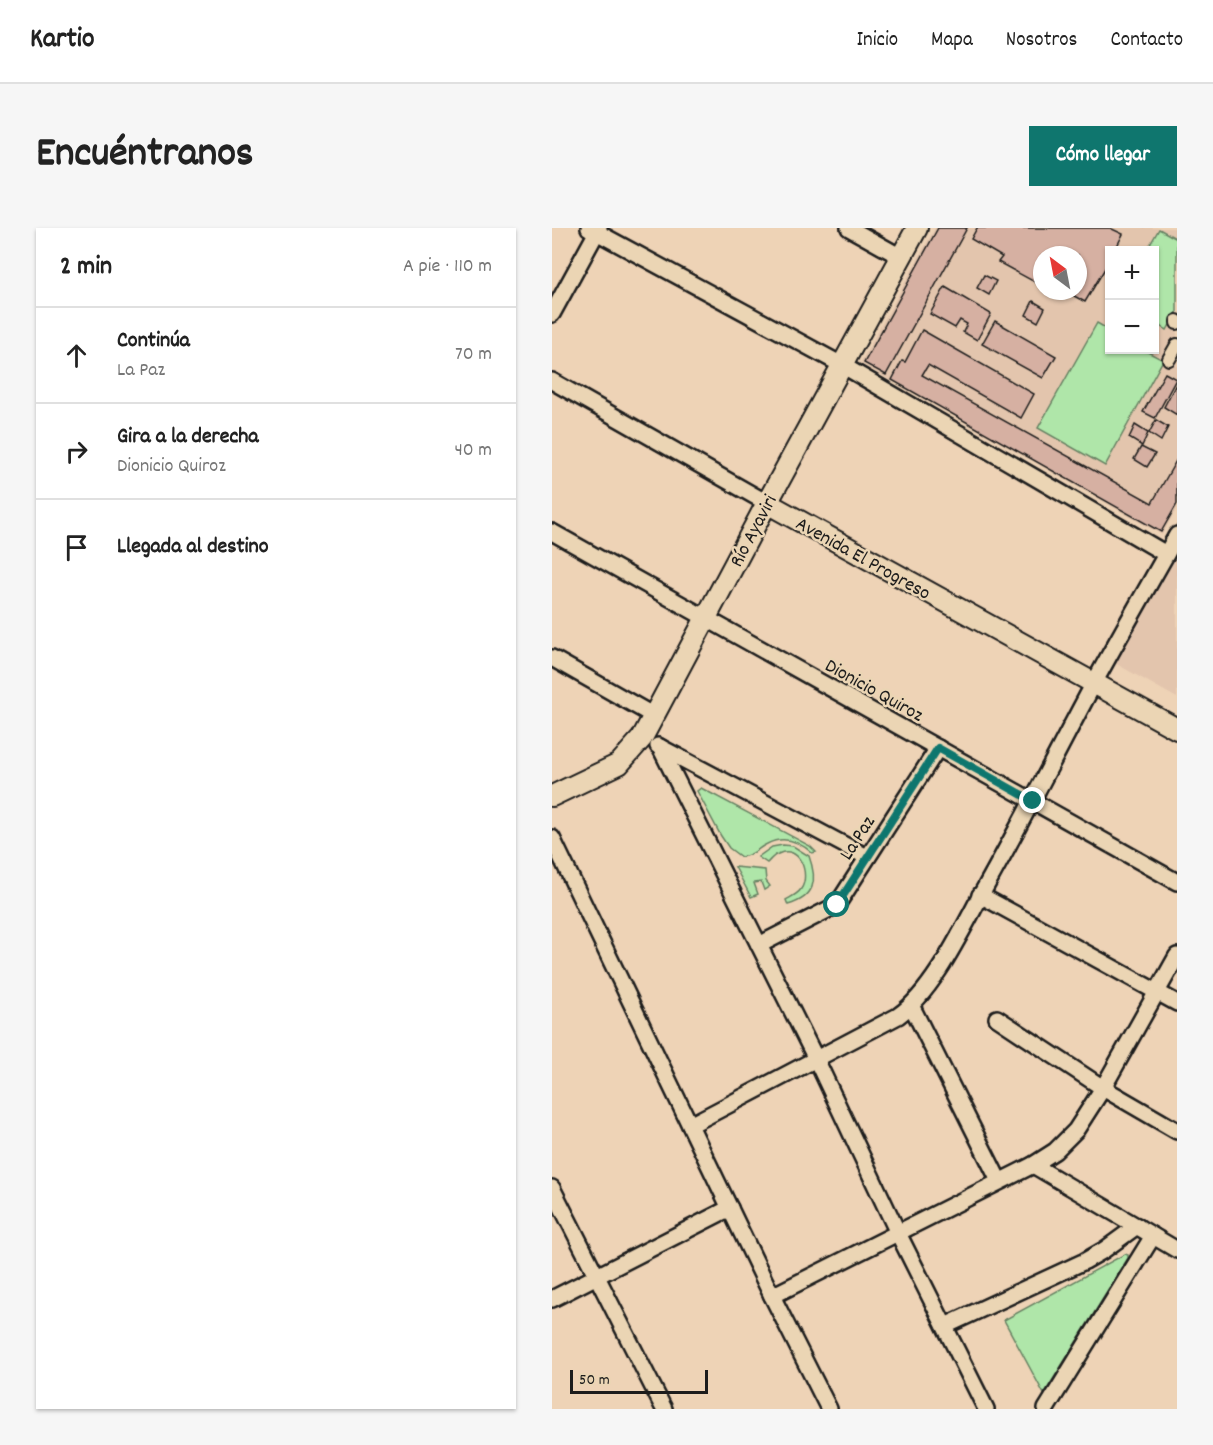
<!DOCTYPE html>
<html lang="es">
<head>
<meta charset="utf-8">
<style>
  :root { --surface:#fff; --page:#f6f6f6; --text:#222; --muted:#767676; --line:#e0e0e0; --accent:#0f766e }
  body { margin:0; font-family:Dekko,sans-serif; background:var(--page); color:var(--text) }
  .controls { position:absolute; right:18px; top:18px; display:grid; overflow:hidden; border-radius:0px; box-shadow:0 2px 4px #0004 }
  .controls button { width:54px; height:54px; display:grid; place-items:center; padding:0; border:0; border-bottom:2px solid var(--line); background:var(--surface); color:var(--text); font:30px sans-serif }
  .compass { position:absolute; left:481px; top:18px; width:54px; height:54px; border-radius:50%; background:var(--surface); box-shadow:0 2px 4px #0004; rotate:328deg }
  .scale { position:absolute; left:18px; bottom:15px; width:138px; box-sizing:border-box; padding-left:6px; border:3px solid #1c1c1c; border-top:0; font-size:16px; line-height:21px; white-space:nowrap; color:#1c1c1c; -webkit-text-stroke:4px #ebd5b4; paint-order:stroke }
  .stop { position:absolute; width:18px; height:18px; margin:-14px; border:4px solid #0f766e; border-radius:50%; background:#fff }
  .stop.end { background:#0f766e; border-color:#fff; box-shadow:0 2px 6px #0008 }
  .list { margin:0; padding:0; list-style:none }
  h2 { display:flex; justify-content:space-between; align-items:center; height:78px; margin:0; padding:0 24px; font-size:26px }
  h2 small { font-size:20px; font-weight:400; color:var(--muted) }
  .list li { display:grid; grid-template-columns:39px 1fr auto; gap:18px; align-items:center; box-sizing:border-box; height:96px; padding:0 24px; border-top:2px solid var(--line) }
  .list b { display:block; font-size:22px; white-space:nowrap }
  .list p { margin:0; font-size:20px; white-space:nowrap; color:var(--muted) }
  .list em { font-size:20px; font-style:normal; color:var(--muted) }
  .icon { flex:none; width:33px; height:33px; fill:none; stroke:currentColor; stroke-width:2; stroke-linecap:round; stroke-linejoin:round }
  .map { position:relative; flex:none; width:625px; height:1181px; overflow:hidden; border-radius:0px }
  header { display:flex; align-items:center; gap:36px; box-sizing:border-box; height:84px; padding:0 30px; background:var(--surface); border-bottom:2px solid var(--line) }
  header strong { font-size:28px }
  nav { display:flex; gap:33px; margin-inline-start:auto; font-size:21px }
  .intro { display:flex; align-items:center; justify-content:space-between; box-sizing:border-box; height:144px; padding:0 36px }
  h1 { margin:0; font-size:42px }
  .button { padding:15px 27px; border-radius:0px; background:var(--accent); color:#fff; font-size:21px; font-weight:700 }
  main { display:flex; gap:36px; padding:0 36px }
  aside { flex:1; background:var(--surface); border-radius:0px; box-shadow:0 2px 4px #0004 }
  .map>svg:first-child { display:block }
  .built { fill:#e3c5ad; fill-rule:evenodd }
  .green { fill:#afe6a9; stroke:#668162; stroke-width:1.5 }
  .building { fill:#d6b0a2; stroke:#1c1c1c; stroke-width:1.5 }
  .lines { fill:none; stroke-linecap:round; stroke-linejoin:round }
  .pedestrian-casing { stroke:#1c1c1c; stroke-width:16 }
  .minor-casing { stroke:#1c1c1c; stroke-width:20 }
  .tertiary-casing { stroke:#1c1c1c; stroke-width:24 }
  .pedestrian { stroke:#ebd5b4; stroke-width:12 }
  .minor { stroke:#ebd5b4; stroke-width:15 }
  .tertiary { stroke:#ebd5b4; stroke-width:20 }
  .route { stroke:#0f766e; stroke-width:8 }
  .labels { text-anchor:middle; stroke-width:5; stroke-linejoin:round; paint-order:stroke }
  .street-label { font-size:20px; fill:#1c1c1c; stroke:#ebd5b4 }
</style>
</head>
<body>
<header>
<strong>Kartio</strong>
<nav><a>Inicio</a><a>Mapa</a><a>Nosotros</a><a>Contacto</a></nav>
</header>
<div class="intro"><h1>Encuéntranos</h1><a class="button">Cómo llegar</a></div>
<main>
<aside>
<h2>2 min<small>A pie · 110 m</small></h2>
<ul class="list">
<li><svg class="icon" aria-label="ahead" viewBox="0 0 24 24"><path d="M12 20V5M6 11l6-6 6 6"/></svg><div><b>Continúa</b><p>La Paz</p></div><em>70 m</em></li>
<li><svg class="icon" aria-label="right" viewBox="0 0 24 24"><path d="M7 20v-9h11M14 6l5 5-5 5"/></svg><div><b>Gira a la derecha</b><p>Dionicio Quiroz</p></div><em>40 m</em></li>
<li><svg class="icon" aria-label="arrive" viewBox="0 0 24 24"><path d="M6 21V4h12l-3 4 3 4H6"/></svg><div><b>Llegada al destino</b></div></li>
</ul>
</aside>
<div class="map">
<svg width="625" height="1181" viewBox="0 0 625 1181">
  <rect width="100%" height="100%" fill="#eed3b6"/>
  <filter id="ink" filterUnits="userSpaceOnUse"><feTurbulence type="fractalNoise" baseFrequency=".0167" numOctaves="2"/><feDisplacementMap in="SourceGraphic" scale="12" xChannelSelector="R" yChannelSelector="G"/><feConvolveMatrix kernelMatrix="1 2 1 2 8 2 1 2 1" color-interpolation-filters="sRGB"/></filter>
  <g filter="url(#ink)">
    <g class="built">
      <path d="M383,0H625V280L610,307L308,135ZM558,22H602V122H558ZM490,27H526V63H490Z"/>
      <polygon points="625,320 625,470 561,434"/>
    </g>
    <g class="green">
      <polygon points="607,1 625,11 625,84 615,102 603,95 602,22 595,22"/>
      <polygon points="545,95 557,102 558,122 592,122 611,132 553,238 486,200"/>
      <path d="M149,560L258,618L264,624L260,625C248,614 232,607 215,616C204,621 203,627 189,629L177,620L169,608L145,563Z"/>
      <path d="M231,617L241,618L257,628C266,653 263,669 236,677L234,672C239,669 246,666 249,661C259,646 247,615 226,626C222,627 218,632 215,635L206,629L220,619Z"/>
      <polygon points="183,639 213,642 214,653 218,658 212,662 209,654 202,655 206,666 199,669"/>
      <polygon points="573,1026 576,1027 576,1030 492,1166 452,1092"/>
    </g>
    <g class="building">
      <polygon points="386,0 415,0 334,147 312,135"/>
      <polygon points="425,0 558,0 571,6 563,22 558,22 558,32 533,74 513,63 526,63 526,27 490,27 490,58 446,34 450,29 419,11"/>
      <polygon points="432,47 444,53 437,67 425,60"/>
      <polygon points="393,59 439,86 425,112 411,104 415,96 408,92 403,100 378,86"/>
      <polygon points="481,73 493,80 486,94 474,87"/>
      <polygon points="443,93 504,128 491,150 430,116"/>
      <polygon points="370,102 482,166 469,190 376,137 370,147 600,275 625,231 625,276 609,304 340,152 350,133 353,134"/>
      <polygon points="613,145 624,151 603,190 591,184"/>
      <polygon points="625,154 625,187 612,179"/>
      <polygon points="604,192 616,199 609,213 597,205"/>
      <polygon points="583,197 596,205 590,218 577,210"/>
      <polygon points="589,219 603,226 595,239 582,231"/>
    </g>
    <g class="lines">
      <g class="pedestrian-casing">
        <g id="pedestrian">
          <polyline points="625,93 625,95"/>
          <polyline points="617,131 625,117"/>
        </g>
      </g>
      <g class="minor-casing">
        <g id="minor">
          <polyline points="37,0 290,137 614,326"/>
          <polyline points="297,0 349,29"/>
          <polyline points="0,86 47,0"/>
          <polyline points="0,153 215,275"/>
          <polyline points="0,304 625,654"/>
          <polyline points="0,430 102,488"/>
          <polyline points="106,518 315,629"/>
          <polyline points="108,519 264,831 346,1005 434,1181"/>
          <polyline points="0,610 220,1068 277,1181"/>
          <polyline points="428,667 625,775"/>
          <polyline points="207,717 285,677 386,520"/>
          <polyline points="360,779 447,953"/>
          <polyline points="445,790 551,860 625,903"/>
          <path d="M138,897L346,788C383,762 411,699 434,658C471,592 505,524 541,457C568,407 597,357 625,307"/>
          <polyline points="481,937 625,1022"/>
          <polyline points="0,960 112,1181"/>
          <polyline points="220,1068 481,937 503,923 524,902 551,860 625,728"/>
          <polyline points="0,1071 178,980"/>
          <polyline points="393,1098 533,1033 552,1022 585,998"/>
          <polyline points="494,1181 601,1008"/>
        </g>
      </g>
      <g class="tertiary-casing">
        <g id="tertiary">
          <polyline points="215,275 625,501"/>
          <polyline points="0,568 67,536 90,510 215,275 365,0"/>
        </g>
      </g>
      <use href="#pedestrian" class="pedestrian"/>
      <use href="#minor" class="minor"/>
      <use href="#tertiary" class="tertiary"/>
    </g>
  </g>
  <g class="lines" filter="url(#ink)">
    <polyline class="route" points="285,677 386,520 481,573"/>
  </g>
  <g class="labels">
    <g class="street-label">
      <text transform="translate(200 302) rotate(-62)" y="7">Río Ayaviri</text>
      <text transform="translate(312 329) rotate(29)" y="7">Avenida El Progreso</text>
      <text transform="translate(323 461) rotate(29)" y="7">Dionicio Quiroz</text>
      <text transform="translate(304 609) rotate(-57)" y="7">La Paz</text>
    </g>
  </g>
</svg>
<div class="controls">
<button>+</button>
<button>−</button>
</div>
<svg class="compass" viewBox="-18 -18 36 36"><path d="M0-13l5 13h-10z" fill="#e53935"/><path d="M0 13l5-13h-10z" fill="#767676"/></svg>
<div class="scale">50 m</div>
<div class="stop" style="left:285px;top:677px"></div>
<div class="stop end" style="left:481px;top:573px"></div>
</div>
</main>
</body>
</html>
